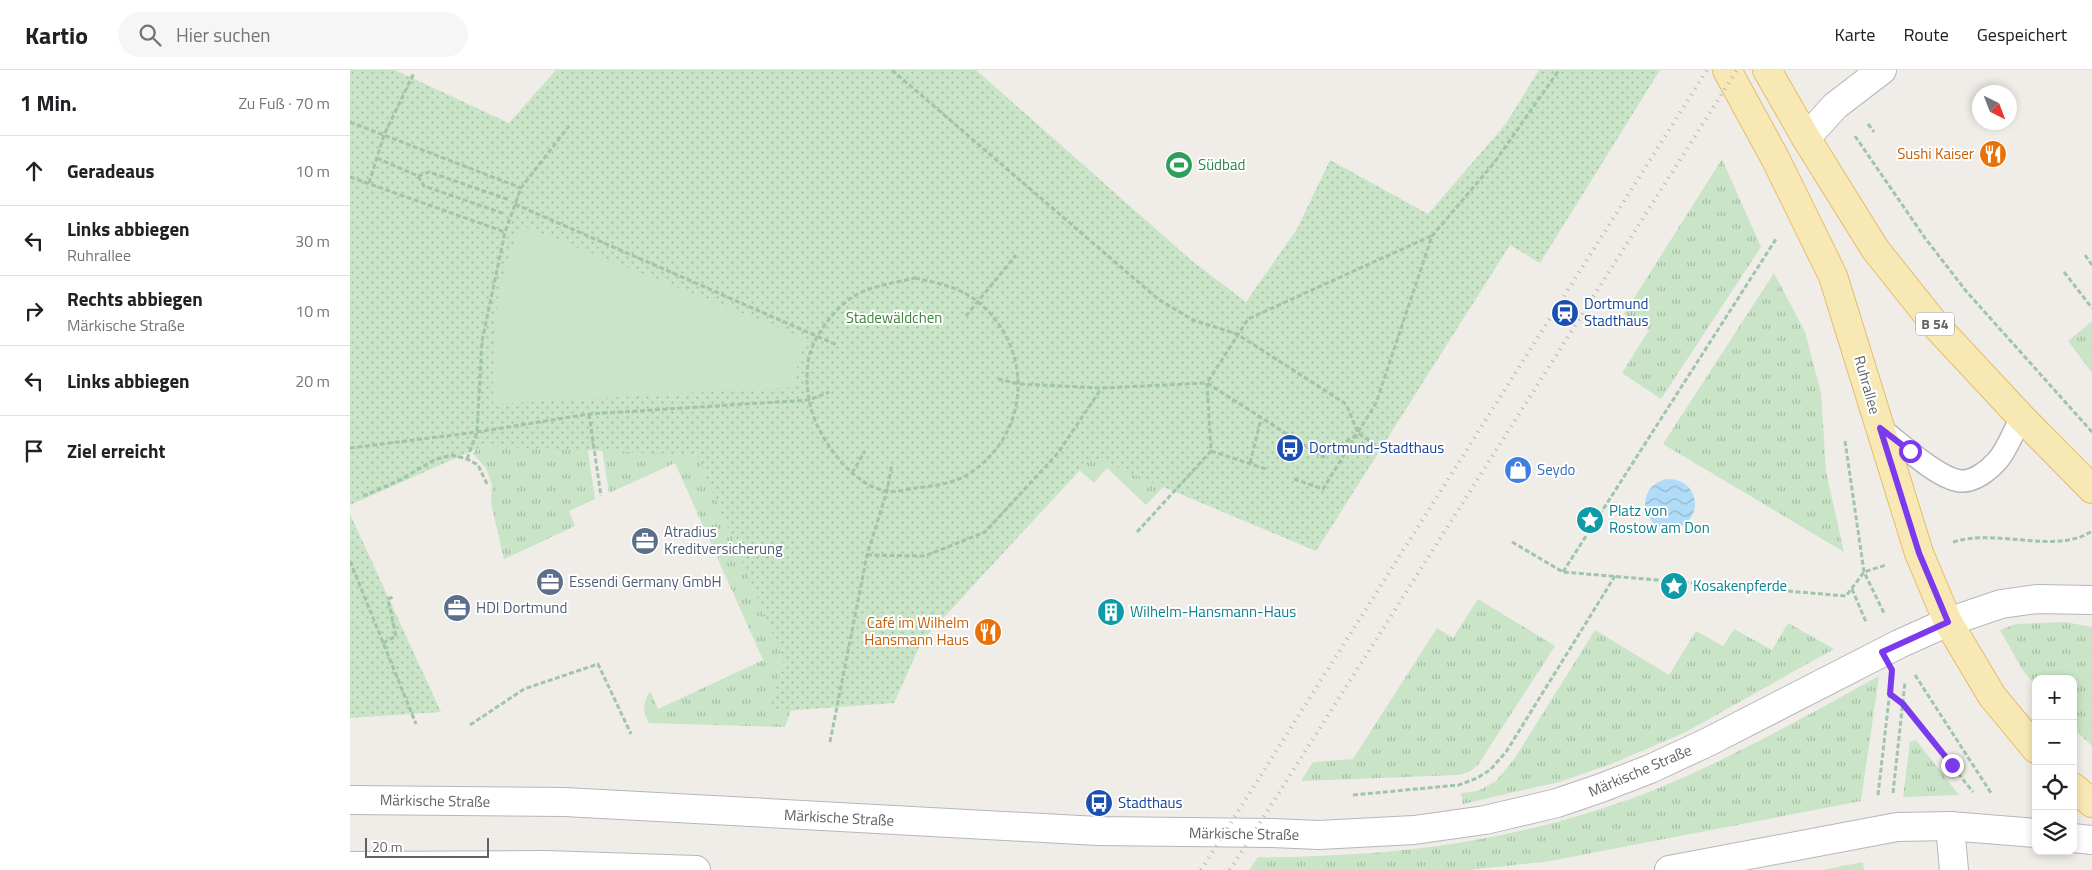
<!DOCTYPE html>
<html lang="de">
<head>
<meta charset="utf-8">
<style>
  :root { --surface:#fff; --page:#f6f6f6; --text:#202124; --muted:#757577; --line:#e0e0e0 }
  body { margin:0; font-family:"Titillium Web",sans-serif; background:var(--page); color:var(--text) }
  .controls { position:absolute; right:15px; bottom:15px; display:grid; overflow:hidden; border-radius:10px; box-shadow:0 2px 8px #0003 }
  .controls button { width:45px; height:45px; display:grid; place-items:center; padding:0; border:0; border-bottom:1px solid var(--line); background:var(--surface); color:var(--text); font:25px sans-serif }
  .compass { position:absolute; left:1622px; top:15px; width:45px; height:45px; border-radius:50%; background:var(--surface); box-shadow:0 2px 8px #0003; rotate:138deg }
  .scale { position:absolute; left:15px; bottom:12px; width:124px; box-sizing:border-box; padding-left:5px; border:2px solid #5f6366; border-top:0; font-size:14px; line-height:18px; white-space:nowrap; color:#5f6366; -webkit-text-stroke:4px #fff; paint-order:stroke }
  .stop { position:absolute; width:15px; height:15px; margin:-11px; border:4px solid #7c3aed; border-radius:50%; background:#fff }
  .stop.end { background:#7c3aed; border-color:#fff; box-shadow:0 1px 5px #0008 }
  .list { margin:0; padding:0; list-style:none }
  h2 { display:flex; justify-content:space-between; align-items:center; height:65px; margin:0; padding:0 20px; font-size:21px }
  h2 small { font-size:16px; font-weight:400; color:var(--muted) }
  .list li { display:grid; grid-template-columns:32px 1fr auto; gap:15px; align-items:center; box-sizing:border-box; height:70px; padding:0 20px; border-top:1px solid var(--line) }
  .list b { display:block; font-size:19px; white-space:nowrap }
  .list p { margin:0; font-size:16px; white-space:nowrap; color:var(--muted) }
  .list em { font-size:16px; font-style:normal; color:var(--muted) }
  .icon { flex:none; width:28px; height:28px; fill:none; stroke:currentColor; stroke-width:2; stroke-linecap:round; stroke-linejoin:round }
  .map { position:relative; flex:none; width:1742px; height:800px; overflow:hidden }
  header { display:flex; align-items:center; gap:30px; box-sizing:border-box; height:70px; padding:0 25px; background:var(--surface); border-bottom:1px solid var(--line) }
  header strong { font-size:24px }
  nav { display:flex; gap:28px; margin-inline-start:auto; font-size:18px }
  .search { width:350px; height:45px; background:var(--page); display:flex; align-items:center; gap:12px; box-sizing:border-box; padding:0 18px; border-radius:28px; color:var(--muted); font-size:19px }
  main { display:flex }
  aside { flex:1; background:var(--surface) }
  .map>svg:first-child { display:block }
  .grass { fill:url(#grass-tufts) }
  .park { fill:url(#park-dots) }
  .garden { fill:#c9e4c7 }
  .water { fill:url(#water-waves) }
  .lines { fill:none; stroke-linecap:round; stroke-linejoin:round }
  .service-casing { stroke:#b5b8bb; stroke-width:24 }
  .minor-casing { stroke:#b5b8bb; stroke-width:30 }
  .secondary-casing { stroke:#b4b7bb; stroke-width:30 }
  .primary-casing { stroke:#e5bc6b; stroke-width:30 }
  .path { stroke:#a0c5a9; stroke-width:3; stroke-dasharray:5 2.5; stroke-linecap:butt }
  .service { stroke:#fff; stroke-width:21 }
  .minor { stroke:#fff; stroke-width:28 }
  .secondary { stroke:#fff; stroke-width:28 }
  .primary { stroke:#f8e9b4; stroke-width:28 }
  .rail { stroke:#b5b6b6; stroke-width:4; stroke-dasharray:1 6; stroke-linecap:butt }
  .route { stroke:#7c3aed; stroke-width:6 }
  .labels { text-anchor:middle; stroke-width:4; stroke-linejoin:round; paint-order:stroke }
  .shield { fill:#fff; stroke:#8f9294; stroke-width:1 }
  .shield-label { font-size:14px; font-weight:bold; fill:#5f6366 }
  .food-label { font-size:15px; fill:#c56008; stroke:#fff; text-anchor:end }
  .leisure-label { font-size:15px; fill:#27864d; stroke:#fff; text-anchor:start }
  .transit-label { font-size:15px; fill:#164399; stroke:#fff; text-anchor:start }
  .park-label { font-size:15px; fill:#40853f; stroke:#fff }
  .street-label { font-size:15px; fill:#5f6366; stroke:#fff }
  .shop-label { font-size:15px; fill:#366cbe; stroke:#fff; text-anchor:start }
  .culture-label { font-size:15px; fill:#0d838f; stroke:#fff; text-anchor:start }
  .service-label { font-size:15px; fill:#4e5e75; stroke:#fff; text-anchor:start }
</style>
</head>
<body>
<header>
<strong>Kartio</strong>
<div class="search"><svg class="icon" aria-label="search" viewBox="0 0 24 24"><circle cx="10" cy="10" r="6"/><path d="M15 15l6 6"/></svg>Hier suchen</div>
<nav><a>Karte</a><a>Route</a><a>Gespeichert</a></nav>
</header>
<main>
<aside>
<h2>1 Min.<small>Zu Fuß · 70 m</small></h2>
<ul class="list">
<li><svg class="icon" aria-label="ahead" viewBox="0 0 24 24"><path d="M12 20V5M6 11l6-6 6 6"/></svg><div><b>Geradeaus</b></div><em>10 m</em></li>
<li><svg class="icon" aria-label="left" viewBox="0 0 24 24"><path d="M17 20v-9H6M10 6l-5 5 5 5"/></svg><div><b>Links abbiegen</b><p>Ruhrallee</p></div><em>30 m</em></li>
<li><svg class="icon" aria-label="right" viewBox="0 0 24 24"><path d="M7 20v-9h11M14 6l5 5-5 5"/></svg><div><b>Rechts abbiegen</b><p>Märkische Straße</p></div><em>10 m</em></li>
<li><svg class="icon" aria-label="left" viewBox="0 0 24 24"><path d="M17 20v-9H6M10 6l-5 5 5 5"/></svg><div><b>Links abbiegen</b></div><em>20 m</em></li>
<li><svg class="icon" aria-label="arrive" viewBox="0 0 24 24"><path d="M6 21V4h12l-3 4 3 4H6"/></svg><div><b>Ziel erreicht</b></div></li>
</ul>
</aside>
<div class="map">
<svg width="1742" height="800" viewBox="0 0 1742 800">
  <defs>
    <pattern id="grass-tufts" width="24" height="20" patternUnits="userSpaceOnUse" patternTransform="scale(1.25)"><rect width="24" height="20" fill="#c9e4c7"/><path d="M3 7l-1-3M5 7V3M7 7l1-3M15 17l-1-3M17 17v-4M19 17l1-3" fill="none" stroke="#a6bca5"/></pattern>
    <pattern id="park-dots" width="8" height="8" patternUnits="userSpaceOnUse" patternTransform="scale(1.25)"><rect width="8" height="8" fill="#c9e4c7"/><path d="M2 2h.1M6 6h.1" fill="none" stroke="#a6bca5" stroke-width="1.8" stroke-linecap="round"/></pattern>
    <pattern id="water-waves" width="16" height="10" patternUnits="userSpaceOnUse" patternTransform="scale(1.25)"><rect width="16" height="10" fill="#b0dcf8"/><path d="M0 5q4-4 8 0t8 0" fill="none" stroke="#92b6cd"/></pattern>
  </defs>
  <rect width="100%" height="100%" fill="#f0ede8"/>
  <g class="grass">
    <polygon points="1372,89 1411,177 1311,329 1272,303 1299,260 1274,244"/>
    <polygon points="1424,203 1455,262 1471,323 1476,402 1494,482 1313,374"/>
    <polygon points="1741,252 1742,253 1742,303 1718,271"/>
    <path d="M447,332L497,475L435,657L299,653C292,641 293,633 300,621L308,639L413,590L325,393L259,423L249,360Z"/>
    <polygon points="235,361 245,429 219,441 225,456 154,489 141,433 142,415 136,398 123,384 129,372"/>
    <polygon points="754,368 856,373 796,435 757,398 744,413 720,392"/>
    <polygon points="1128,529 1205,576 1128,695 1119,702 1108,705 951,711 963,692 1003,689 1087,558 1103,568"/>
    <polygon points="1715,552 1742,557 1742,676 1723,658 1723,609 1686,609 1686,617 1672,599 1650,560 1666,554"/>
    <polygon points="1438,553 1484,579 1334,663 1261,694 1209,712 1113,734 1111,723 1128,721 1146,711 1165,688 1245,560 1319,605 1346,561 1373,576 1384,559 1422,580"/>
    <path d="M1529,606L1511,731L1200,791L1119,800H899L908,787C935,788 961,786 988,785C1098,780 1208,759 1311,717C1386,686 1458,645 1529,606Z"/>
    <polygon points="1566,670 1609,725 1553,727 1560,672"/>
    <polygon points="1513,792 1514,800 1473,800"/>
  </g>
  <g class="park">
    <polygon points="0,0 45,0 159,53 206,0 626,0 842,191 896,232 947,159 980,90 1078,144 1155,55 1189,0 1310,0 1190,193 1160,175 966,481 742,387 572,571 544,633 419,642 434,590 347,385 133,376 0,435"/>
    <polygon points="0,444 91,642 0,648"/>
  </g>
  <path class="garden" d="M171,155L457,269L448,292L445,317L143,334C143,290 143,242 155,199C159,184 165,170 171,155Z"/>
  <circle class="water" cx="1320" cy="434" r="25"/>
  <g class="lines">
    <g class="service-casing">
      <path id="service" d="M1530,358C1549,372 1587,408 1610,411C1624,412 1638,401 1647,391C1657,380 1664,361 1671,347"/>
    </g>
    <g class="minor-casing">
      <g id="minor">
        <polyline points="1456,68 1485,36 1532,0"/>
        <polyline points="1600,756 1604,800"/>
      </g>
    </g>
    <g class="secondary-casing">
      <g id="secondary">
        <polyline points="0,730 215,732 748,761 922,763 969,765 1064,760 1135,750 1207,733 1251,718 1300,699 1358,672 1549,574 1598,552 1651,534 1687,529 1742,530"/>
        <polyline points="1723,768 1742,770"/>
        <polyline points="0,796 195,795 346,800"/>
        <polyline points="1319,800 1547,757 1600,756 1686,763"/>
      </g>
    </g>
    <g class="primary-casing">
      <g id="primary">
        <polyline points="1377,0 1425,88 1483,206 1569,483 1598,552 1642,626 1686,679"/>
        <polyline points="1417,0 1456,68 1525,179 1588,258 1671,347 1742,419"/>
        <polyline points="1723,717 1742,733"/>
      </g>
    </g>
    <g class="path">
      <polyline points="542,0 808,229 843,250 887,264 996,334 1008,363 1032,379"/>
      <polyline points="0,52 171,118"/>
      <polyline points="1518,54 1524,62"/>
      <polyline points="1505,66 1575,168 1616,221 1742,362"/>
      <polyline points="27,88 68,106 74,116 155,144"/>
      <polyline points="68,106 79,102 160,130"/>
      <polyline points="0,107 155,162"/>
      <polyline points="19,113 34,65 64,3"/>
      <polyline points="165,134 487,275"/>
      <polyline points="1735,185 1742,195"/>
      <polyline points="1714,202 1742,238"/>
      <path d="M565,208C588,213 610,217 628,232C686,280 680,366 617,405C602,414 583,416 566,418C557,419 545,423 536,421C507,416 481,383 469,359C459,340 455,314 458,293C460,271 483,240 501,228C519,216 544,213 565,208Z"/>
      <polyline points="616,246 666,185"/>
      <polyline points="648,309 669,314 752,318 857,313 973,387 1006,365"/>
      <polyline points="239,344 251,426"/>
      <polyline points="1495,371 1514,502 1534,543"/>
      <polyline points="0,378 127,362 239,344 459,330 479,322"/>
      <polyline points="861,381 916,399"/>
      <polyline points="117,389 127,362 132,271 155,162 171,118 219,56"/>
      <polyline points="900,393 911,349"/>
      <polyline points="502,403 515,381"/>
      <polyline points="944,409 973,419 1026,333 1082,166 1144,93 1209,0"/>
      <polyline points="13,426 50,410 84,390 101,385 117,389 128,395 137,414"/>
      <polyline points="787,462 861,381 857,313 898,249 1081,166"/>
      <polyline points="1162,472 1213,502 1496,526 1514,502 1536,495"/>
      <path d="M1603,472C1647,458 1706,485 1742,461"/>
      <polyline points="517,485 575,486 635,462 708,383 751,319"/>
      <polyline points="0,491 66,654"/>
      <polyline points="1213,502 1426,169"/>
      <polyline points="1502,519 1516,552"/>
      <polyline points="33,573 46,566 38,529 43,527"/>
      <polyline points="1565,605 1641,723"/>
      <polyline points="1540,624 1553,634 1623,722"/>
      <polyline points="120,655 174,619 248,594 281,664"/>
      <polyline points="480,672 517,485 537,421 542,394"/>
      <polyline points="1543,723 1555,612"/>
      <polyline points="1003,725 1109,715 1127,708 1140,700 1156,682 1265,506"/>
      <polyline points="1528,725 1540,620"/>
    </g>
    <use href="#service" class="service"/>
    <use href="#minor" class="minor"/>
    <use href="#secondary" class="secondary"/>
    <use href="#primary" class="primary"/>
    <g class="rail">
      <polyline points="851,800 1357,0"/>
      <polyline points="880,800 1387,0"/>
    </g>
  </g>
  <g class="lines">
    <polyline class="route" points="1560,381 1530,358 1569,483 1598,552 1532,582 1542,600 1540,624 1553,634 1602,695"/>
  </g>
  <defs>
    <g id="restaurant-disc" transform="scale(1.4375)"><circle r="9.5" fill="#e8710a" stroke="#fff"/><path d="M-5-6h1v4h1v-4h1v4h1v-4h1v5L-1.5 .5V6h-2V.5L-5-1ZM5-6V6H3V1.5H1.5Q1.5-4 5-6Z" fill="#fff"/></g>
    <g id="stadium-disc" transform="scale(1.4375)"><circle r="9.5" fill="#2e9e5b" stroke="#fff"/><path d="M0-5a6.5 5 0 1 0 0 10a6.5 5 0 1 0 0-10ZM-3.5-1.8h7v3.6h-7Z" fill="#fff"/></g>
    <g id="station-disc" transform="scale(1.4375)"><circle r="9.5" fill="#1a4fb4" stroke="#fff"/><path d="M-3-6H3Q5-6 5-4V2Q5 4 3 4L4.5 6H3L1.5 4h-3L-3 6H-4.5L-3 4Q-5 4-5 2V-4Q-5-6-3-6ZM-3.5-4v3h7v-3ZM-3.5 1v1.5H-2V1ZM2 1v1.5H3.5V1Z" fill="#fff"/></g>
    <g id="bus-disc" transform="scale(1.4375)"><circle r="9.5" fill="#1a4fb4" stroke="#fff"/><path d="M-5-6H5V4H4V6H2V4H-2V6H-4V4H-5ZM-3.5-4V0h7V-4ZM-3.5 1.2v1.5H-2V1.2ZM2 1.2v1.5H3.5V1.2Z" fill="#fff"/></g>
    <g id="shop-disc" transform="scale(1.4375)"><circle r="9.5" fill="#3f7fe0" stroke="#fff"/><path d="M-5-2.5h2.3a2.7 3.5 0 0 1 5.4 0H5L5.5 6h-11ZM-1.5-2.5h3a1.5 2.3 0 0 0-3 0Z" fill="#fff"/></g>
    <g id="sight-disc" transform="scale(1.4375)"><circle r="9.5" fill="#0f9aa8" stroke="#fff"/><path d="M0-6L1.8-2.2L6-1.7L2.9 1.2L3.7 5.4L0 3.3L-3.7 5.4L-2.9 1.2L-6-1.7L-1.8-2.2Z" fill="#fff"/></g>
    <g id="office-disc" transform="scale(1.4375)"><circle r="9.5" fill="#5c6f8a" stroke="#fff"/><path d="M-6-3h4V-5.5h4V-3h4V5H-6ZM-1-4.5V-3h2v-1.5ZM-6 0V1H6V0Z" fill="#fff"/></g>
    <g id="building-disc" transform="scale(1.4375)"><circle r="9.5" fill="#0f9aa8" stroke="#fff"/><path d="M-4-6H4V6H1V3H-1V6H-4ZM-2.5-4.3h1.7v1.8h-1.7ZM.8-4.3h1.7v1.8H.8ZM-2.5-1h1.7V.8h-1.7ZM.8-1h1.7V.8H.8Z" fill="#fff"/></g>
  </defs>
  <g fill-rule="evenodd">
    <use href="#restaurant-disc" x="1643" y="84"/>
    <use href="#stadium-disc" x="829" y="95"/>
    <use href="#station-disc" x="1215" y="243"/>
    <use href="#bus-disc" x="940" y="378"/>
    <use href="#shop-disc" x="1168" y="400"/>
    <use href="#sight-disc" x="1240" y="450"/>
    <use href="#office-disc" x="295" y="471"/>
    <use href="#office-disc" x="200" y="512"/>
    <use href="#sight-disc" x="1324" y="516"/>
    <use href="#office-disc" x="107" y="538"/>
    <use href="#building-disc" x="761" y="542"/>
    <use href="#restaurant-disc" x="638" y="562"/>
    <use href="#bus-disc" x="749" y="733"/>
  </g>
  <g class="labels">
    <rect class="shield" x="1566" y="242.5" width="38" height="23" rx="4"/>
    <g class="shield-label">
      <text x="1585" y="259">B 54</text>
    </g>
    <g class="food-label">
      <text x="1624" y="89">Sushi Kaiser</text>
      <text x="619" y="558">Café im Wilhelm<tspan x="619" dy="17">Hansmann Haus</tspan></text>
    </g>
    <g class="leisure-label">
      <text x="848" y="100">Südbad</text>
    </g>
    <g class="transit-label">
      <text x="1234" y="239">Dortmund<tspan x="1234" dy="17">Stadthaus</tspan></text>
      <text x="959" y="383">Dortmund-Stadthaus</text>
      <text x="768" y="738">Stadthaus</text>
    </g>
    <g class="park-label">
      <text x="544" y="253">Stadewäldchen</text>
    </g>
    <g class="street-label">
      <text transform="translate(1517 315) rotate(74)" y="5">Ruhrallee</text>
      <text transform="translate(1290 701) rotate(-23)" y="5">Märkische Straße</text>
      <text transform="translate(85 731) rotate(1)" y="5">Märkische Straße</text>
      <text transform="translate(489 748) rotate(3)" y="5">Märkische Straße</text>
      <text transform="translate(894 764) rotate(1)" y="5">Märkische Straße</text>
    </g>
    <g class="shop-label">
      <text x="1187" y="405">Seydo</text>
    </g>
    <g class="culture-label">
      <text x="1259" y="446">Platz von<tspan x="1259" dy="17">Rostow am Don</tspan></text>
      <text x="1343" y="521">Kosakenpferde</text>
      <text x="780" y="547">Wilhelm-Hansmann-Haus</text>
    </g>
    <g class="service-label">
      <text x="314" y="467">Atradius<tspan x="314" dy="17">Kreditversicherung</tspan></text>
      <text x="219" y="517">Essendi Germany GmbH</text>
      <text x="126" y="543">HDI Dortmund</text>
    </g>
  </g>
</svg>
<div class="controls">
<button>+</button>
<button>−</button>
<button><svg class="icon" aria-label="locate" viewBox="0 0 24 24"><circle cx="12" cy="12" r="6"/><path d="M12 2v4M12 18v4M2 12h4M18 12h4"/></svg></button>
<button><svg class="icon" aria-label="layers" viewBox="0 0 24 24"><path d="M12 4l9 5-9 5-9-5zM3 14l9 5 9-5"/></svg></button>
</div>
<svg class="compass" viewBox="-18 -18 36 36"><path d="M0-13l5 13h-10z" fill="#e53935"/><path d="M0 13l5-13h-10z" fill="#757577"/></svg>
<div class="scale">20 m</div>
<div class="stop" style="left:1560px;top:381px"></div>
<div class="stop end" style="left:1602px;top:695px"></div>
</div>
</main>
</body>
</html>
